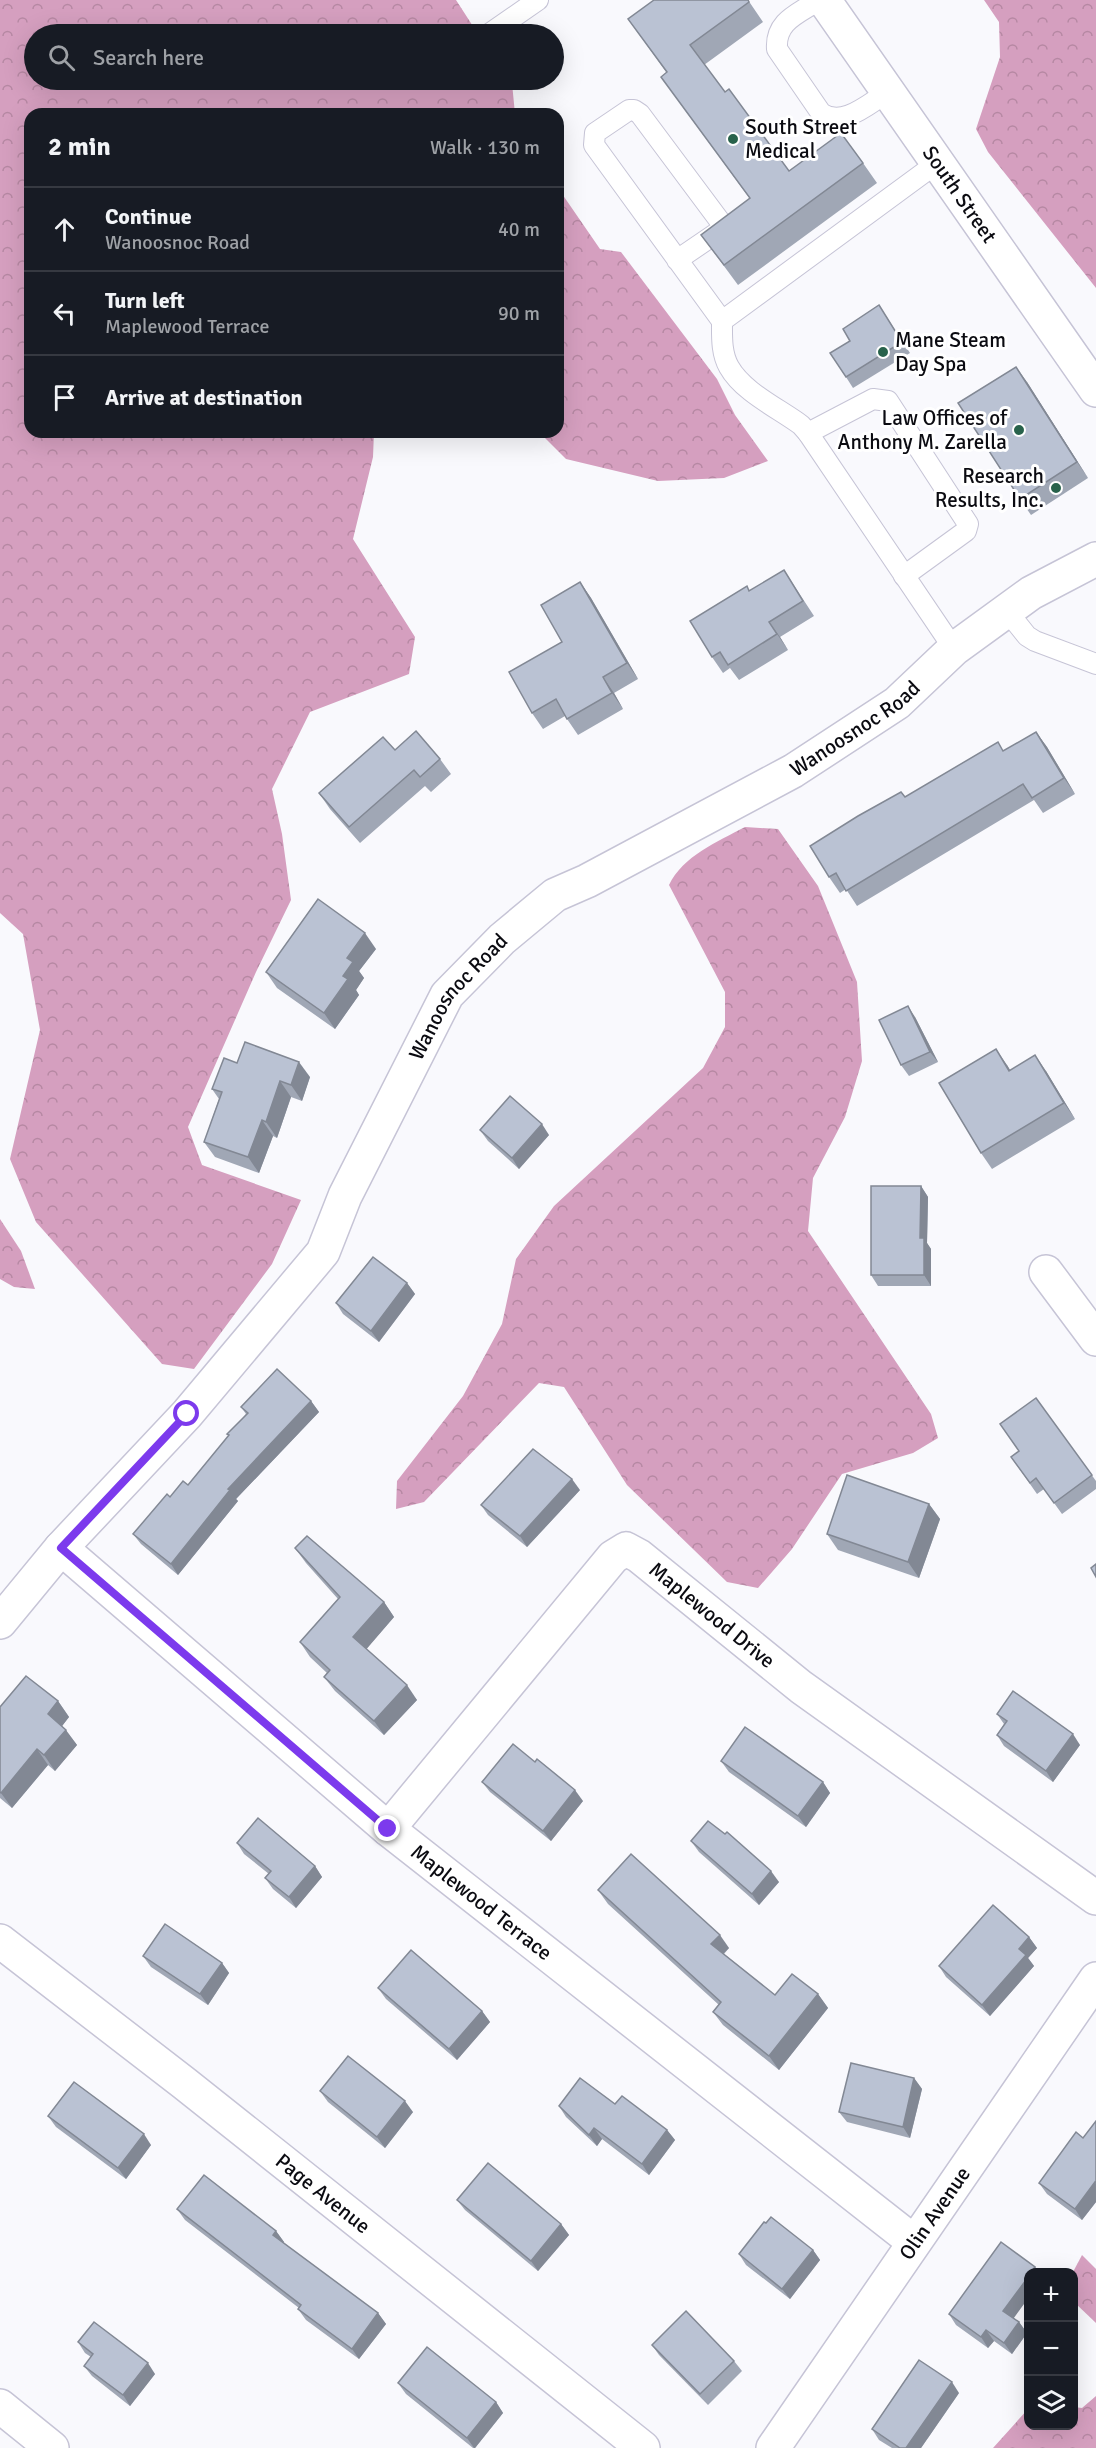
<!DOCTYPE html>
<html lang="en">
<head>
<meta charset="utf-8">
<style>
  :root { --surface:#171b24; --page:#242831; --text:#f1f3f6; --muted:#9ea1a6; --line:#363941 }
  body { margin:0; font-family:Signika,sans-serif; background:var(--page); color:var(--text) }
  .controls { position:absolute; right:18px; bottom:18px; display:grid; overflow:hidden; border-radius:12px; box-shadow:0 6px 24px #0002 }
  .controls button { width:54px; height:54px; display:grid; place-items:center; padding:0; border:0; border-bottom:2px solid var(--line); background:var(--surface); color:var(--text); font:30px sans-serif }
  .stop { position:absolute; width:18px; height:18px; margin:-14px; border:4px solid #7c3aed; border-radius:50%; background:#fff }
  .stop.end { background:#7c3aed; border-color:#fff; box-shadow:0 2px 6px #0008 }
  .list { margin:0; padding:0; list-style:none }
  h2 { display:flex; justify-content:space-between; align-items:center; height:78px; margin:0; padding:0 24px; font-size:26px }
  h2 small { font-size:20px; font-weight:400; color:var(--muted) }
  .list li { display:grid; grid-template-columns:39px 1fr auto; gap:18px; align-items:center; box-sizing:border-box; height:84px; padding:0 24px; border-top:2px solid var(--line) }
  .list b { display:block; font-size:22px; white-space:nowrap }
  .list p { margin:0; font-size:20px; white-space:nowrap; color:var(--muted) }
  .list em { font-size:20px; font-style:normal; color:var(--muted) }
  .icon { flex:none; width:33px; height:33px; fill:none; stroke:currentColor; stroke-width:2; stroke-linecap:round; stroke-linejoin:round }
  .map { position:relative; flex:none; width:1096px; height:2448px; overflow:hidden }
  .search { position:absolute; background:var(--surface); box-shadow:0 6px 24px #0002; left:24px; top:24px; width:540px; height:66px; display:flex; align-items:center; gap:15px; box-sizing:border-box; padding:0 21px; border-radius:33px; color:var(--muted); font-size:22px }
  .panel { position:absolute; background:var(--surface); box-shadow:0 6px 24px #0002; left:24px; top:108px; width:540px; height:330px; border-radius:18px }
  .map>svg:first-child { display:block }
  .forest { fill:url(#forest-crowns) }
  .lines { fill:none; stroke-linecap:round; stroke-linejoin:round }
  .lane-casing { stroke:#c6c4d6; stroke-width:22 }
  .street-casing { stroke:#c6c4d6; stroke-width:36 }
  .secondary-casing { stroke:#c6c4d6; stroke-width:36 }
  .lane { stroke:#fff; stroke-width:20 }
  .street { stroke:#fff; stroke-width:33 }
  .secondary { stroke:#fff; stroke-width:33 }
  .wall { fill:#a0a7b5 }
  .shaded-wall { fill:#828894 }
  .building { fill:#bac2d3; stroke:#828894; stroke-width:1.5 }
  .route { stroke:#7c3aed; stroke-width:8 }
  .poi-dot { fill:#28624b; stroke:#fff; stroke-width:2 }
  .labels { text-anchor:middle; stroke-width:6; stroke-linejoin:round; paint-order:stroke }
  .poi-label { font-size:21px; fill:#0b0b11; stroke:#fff; text-anchor:start }
  .street-label { font-size:21px; fill:#0b0b11; stroke:#fff }
</style>
</head>
<body>
<div class="map">
<svg width="1096" height="2448" viewBox="0 0 1096 2448">
  <defs>
    <pattern id="forest-crowns" width="20" height="18" patternUnits="userSpaceOnUse" patternTransform="scale(1.5)"><rect width="20" height="18" fill="#d59fbf"/><path d="M2 6a3 3 0 1 1 6 0M12 15a3 3 0 1 1 6 0" fill="none" stroke="#b688a3"/></pattern>
  </defs>
  <rect width="100%" height="100%" fill="#f9f9fd"/>
  <g class="forest">
    <polygon points="0,0 456,0 478,34 34,34 34,80 510,80 512,83 515,114 30,114 30,432 374,432 373,457 353,539 415,637 409,674 310,712 272,789 282,834 291,900 256,972 188,1127 202,1165 301,1200 272,1264 194,1369 162,1364 36,1222 10,1159 40,1030 23,934 0,913"/>
    <polygon points="984,0 1096,0 1096,288 988,152 976,129 1000,57 999,22"/>
    <polygon points="558,188 600,249 621,252 717,379 735,415 768,461 724,478 658,481 566,459 539,432 558,432"/>
    <path d="M745,827L778,829L818,886L857,982L862,1061L845,1117L813,1178L808,1231L931,1414L938,1438L913,1453L842,1474L792,1549L758,1588L727,1582L627,1485L564,1387L539,1383L424,1502L396,1509L397,1481L463,1396L502,1324L516,1259L554,1206L703,1068L725,1027V992L669,885C683,856 717,842 745,827Z"/>
    <polygon points="0,1219 21,1251 35,1289 14,1287 0,1279"/>
    <polygon points="1082,2255 1096,2269 1096,2323 1074,2302 1073,2272"/>
    <polygon points="1096,2396 1096,2448 993,2448 1028,2409 1028,2426 1074,2426 1074,2407 1082,2408"/>
  </g>
  <g class="lines">
    <g class="lane-casing">
      <g id="lane">
        <path d="M819,0C798,14 775,21 777,49L821,113C843,128 868,104 888,92"/>
        <polyline points="489,34 538,0"/>
        <polyline points="677,260 721,230 722,224 640,114 634,110 629,110 595,133 594,145 722,321 937,163"/>
        <path d="M722,321C722,336 721,353 729,367C743,392 778,408 801,425L808,433L954,649"/>
        <polyline points="808,433 873,399 888,401 968,524 966,531 904,576"/>
        <polyline points="1007,611 1027,636 1035,641 1096,664"/>
      </g>
    </g>
    <g class="street-casing">
      <g id="street">
        <polyline points="1046,1272 1096,1339"/>
        <path id="s1" d="M61,1548L388,1829L914,2242"/>
        <path id="s2" d="M0,1622L61,1548L187,1414L323,1252L345,1196L447,995L502,939L555,895L587,881L793,771L897,703L954,649L1031,593L1096,559"/>
        <path id="s3" d="M388,1829L613,1557L626,1549L639,1556L801,1687L1096,1898"/>
        <path id="s4" d="M0,1941L184,2083L643,2448"/>
        <polyline points="0,2406 52,2448"/>
        <path id="s5" d="M773,2448L1096,1979"/>
      </g>
    </g>
    <g class="secondary-casing">
      <g id="secondary">
        <path id="s6" d="M824,0L1096,390"/>
      </g>
    </g>
    <use href="#lane" class="lane"/>
    <use href="#street" class="street"/>
    <use href="#secondary" class="secondary"/>
  </g>
  <g class="wall">
    <polygon points="748,0 763,22 704,65 725,92 789,171 863,163 877,183 738,285 701,235 750,199 661,77 667,73 628,19"/>
    <polygon points="886,316 910,353 853,388 846,377"/>
    <polygon points="1027,382 1088,478 1031,515 1020,499"/>
    <polygon points="784,570 814,616 780,637 788,650 739,680 730,668 723,673 712,657 749,591"/>
    <polygon points="580,582 591,598 638,679 614,693 623,709 578,735 565,716 543,729 532,713 562,642"/>
    <polygon points="1036,732 1047,747 1075,794 1043,813 1034,800 857,906 846,889 840,893 829,877 905,797 1004,751"/>
    <polygon points="395,750 440,759 451,774 431,792 425,786 360,843 330,809 319,793"/>
    <polygon points="376,949 359,971 364,978 356,990 359,995 335,1029 277,988 266,972"/>
    <polygon points="915,1017 938,1062 909,1076 901,1065"/>
    <polygon points="237,1063 310,1077 302,1101 291,1097 277,1138 273,1136 259,1173 215,1157 204,1142 219,1099 212,1089"/>
    <polygon points="1007,1065 1010,1070 1046,1071 1075,1119 992,1169 981,1153"/>
    <polygon points="480,1130 549,1135 519,1169 488,1141"/>
    <polygon points="921,1186 928,1197 927,1243 931,1249 931,1286 878,1286 871,1275"/>
    <polygon points="407,1283 415,1294 379,1342 343,1314 336,1303"/>
    <polygon points="1036,1398 1096,1481 1096,1489 1062,1514 1044,1489 1037,1494 1011,1457 1019,1451"/>
    <polygon points="311,1401 319,1412 236,1499 238,1501 178,1575 141,1544 133,1534 170,1497 188,1485 246,1414 241,1407"/>
    <polygon points="580,1490 527,1547 488,1515 481,1505"/>
    <polygon points="929,1504 940,1519 919,1578 838,1550 827,1534"/>
    <polygon points="295,1548 384,1602 394,1617 366,1649 417,1700 384,1735 335,1691 324,1677 327,1673 310,1657 300,1642 338,1599 306,1563"/>
    <polygon points="58,1701 69,1717 62,1726 77,1745 55,1771 48,1765 12,1808 0,1798 0,1707"/>
    <polygon points="997,1714 1080,1745 1053,1782 1004,1746 997,1735 1004,1724"/>
    <polygon points="721,1761 823,1782 830,1793 806,1827 729,1772"/>
    <polygon points="482,1782 583,1801 551,1841 490,1792"/>
    <polygon points="691,1841 779,1882 759,1905 699,1852"/>
    <polygon points="237,1843 315,1866 322,1877 296,1908 273,1889 265,1878 269,1874 244,1854"/>
    <polygon points="598,1890 729,1948 724,1954 775,1995 818,1994 828,2008 779,2070 723,2025 713,2012 719,2005 608,1904"/>
    <polygon points="1029,1937 1037,1948 1028,1958 1034,1966 990,2016 946,1977 939,1966"/>
    <polygon points="143,1956 222,1963 229,1973 208,2005 151,1967"/>
    <polygon points="378,1988 482,2011 490,2022 457,2060 386,1999"/>
    <polygon points="914,2078 922,2089 910,2138 847,2122 839,2112"/>
    <polygon points="320,2091 413,2112 385,2148 328,2102"/>
    <polygon points="615,2104 667,2130 675,2140 649,2175 602,2139 597,2146 566,2117 559,2106"/>
    <polygon points="48,2116 151,2145 126,2179 56,2127"/>
    <polygon points="1096,2121 1096,2202 1082,2220 1047,2194 1039,2183 1083,2138"/>
    <polygon points="457,2200 561,2224 569,2235 538,2271 465,2210"/>
    <polygon points="177,2209 276,2231 284,2242 283,2243 378,2313 386,2324 359,2359 306,2320 298,2309 299,2308 185,2220"/>
    <polygon points="813,2250 820,2260 790,2299 746,2265 739,2254"/>
    <polygon points="1035,2267 1039,2272 1029,2272 1029,2297 1013,2318 1019,2322 1027,2333 1012,2354 994,2341 988,2348 956,2325 949,2314"/>
    <polygon points="78,2342 155,2374 130,2406 92,2376 84,2366 91,2357 85,2353"/>
    <polygon points="652,2345 734,2361 742,2371 708,2405 659,2355"/>
    <polygon points="398,2383 496,2402 503,2413 475,2448 473,2448 406,2394"/>
    <polygon points="959,2393 921,2448 892,2448 879,2440 872,2429"/>
  </g>
  <g class="shaded-wall">
    <polygon points="1016,367 1027,382 1088,478 1077,462"/>
    <polygon points="580,582 591,598 638,679 627,663"/>
    <polygon points="769,622 780,637 788,650 777,634"/>
    <polygon points="603,677 614,693 623,709 612,693"/>
    <polygon points="1036,732 1047,747 1075,794 1064,778"/>
    <polygon points="365,933 376,949 359,971 364,978 356,990 359,995 335,1029 324,1013 343,976 347,958"/>
    <polygon points="908,1006 915,1017 938,1062 930,1052"/>
    <polygon points="996,1049 1007,1065 1020,1087 1009,1071"/>
    <polygon points="1035,1055 1046,1071 1075,1119 1064,1103"/>
    <polygon points="299,1062 310,1077 302,1101 291,1085"/>
    <polygon points="280,1081 291,1097 277,1138 266,1122"/>
    <polygon points="262,1120 273,1136 259,1173 248,1157"/>
    <polygon points="542,1124 549,1135 519,1169 512,1158"/>
    <polygon points="921,1186 928,1197 927,1243 931,1249 931,1286 924,1275 920,1238"/>
    <polygon points="407,1283 415,1294 379,1342 371,1331"/>
    <polygon points="311,1401 319,1412 236,1499 238,1501 178,1575 171,1564 228,1489"/>
    <polygon points="572,1479 580,1490 527,1547 520,1536"/>
    <polygon points="929,1504 940,1519 919,1578 908,1562"/>
    <polygon points="384,1602 394,1617 364,1652 353,1637"/>
    <polygon points="407,1685 417,1700 384,1735 374,1721"/>
    <polygon points="58,1701 69,1717 59,1730 48,1714"/>
    <polygon points="66,1730 77,1745 55,1771 44,1755"/>
    <polygon points="1073,1734 1080,1745 1053,1782 1046,1771"/>
    <polygon points="37,1749 48,1765 12,1808 1,1793"/>
    <polygon points="823,1782 830,1793 806,1827 798,1816"/>
    <polygon points="575,1790 583,1801 551,1841 543,1831"/>
    <polygon points="315,1866 322,1877 296,1908 289,1897"/>
    <polygon points="771,1871 779,1882 759,1905 752,1894"/>
    <polygon points="720,1935 729,1948 720,1957 711,1944"/>
    <polygon points="1029,1937 1037,1948 1028,1958 1034,1966 990,2016 982,2005 1019,1949"/>
    <polygon points="222,1963 229,1973 208,2005 200,1994"/>
    <polygon points="818,1994 828,2008 779,2070 769,2056"/>
    <polygon points="482,2011 490,2022 457,2060 449,2049"/>
    <polygon points="914,2078 922,2089 910,2138 903,2127"/>
    <polygon points="405,2101 413,2112 385,2148 377,2137"/>
    <polygon points="594,2128 602,2139 597,2146 589,2135"/>
    <polygon points="667,2130 675,2140 649,2175 642,2164"/>
    <polygon points="144,2134 151,2145 126,2179 118,2168"/>
    <polygon points="1095,2182 1096,2184 1096,2202 1082,2220 1075,2209"/>
    <polygon points="561,2224 569,2235 538,2271 531,2261"/>
    <polygon points="276,2231 284,2242 280,2246 273,2235"/>
    <polygon points="813,2250 820,2260 790,2299 782,2289"/>
    <polygon points="1035,2267 1039,2272 1031,2272"/>
    <polygon points="1029,2276 1029,2297 1011,2322 1003,2311"/>
    <polygon points="378,2313 386,2324 359,2359 352,2349"/>
    <polygon points="1019,2322 1027,2333 1012,2354 1004,2343"/>
    <polygon points="986,2330 994,2341 988,2348 981,2337"/>
    <polygon points="148,2363 155,2374 130,2406 123,2395"/>
    <polygon points="952,2382 959,2393 921,2448 906,2448"/>
    <polygon points="496,2402 503,2413 475,2448 474,2448 467,2438"/>
  </g>
  <g class="building">
    <polygon points="654,0 748,0 749,2 690,45 725,92 729,89 789,171 841,133 863,163 724,265 701,235 750,198 661,77 667,72 628,19"/>
    <polygon points="879,305 902,342 846,377 830,353 850,341 843,329"/>
    <polygon points="1016,367 1077,462 1020,499 958,403"/>
    <polygon points="784,570 803,601 769,622 777,634 728,665 720,652 712,657 690,621 747,586 749,591"/>
    <polygon points="580,582 627,663 603,677 612,693 567,719 556,699 532,713 509,672 562,642 541,605"/>
    <polygon points="416,731 440,759 420,777 414,770 349,827 319,793 383,737 395,750"/>
    <polygon points="1036,732 1064,778 1032,798 1023,784 846,891 836,873 829,877 810,846 858,816 901,792 905,797 998,742 1003,751"/>
    <polygon points="318,899 365,933 347,958 353,962 343,976 348,979 324,1013 266,972"/>
    <polygon points="908,1006 930,1052 901,1065 879,1020"/>
    <polygon points="245,1042 299,1062 291,1085 280,1081 266,1122 262,1120 248,1157 204,1142 222,1092 212,1089 224,1058 237,1063"/>
    <polygon points="996,1049 1009,1071 1035,1055 1064,1103 981,1153 939,1083"/>
    <polygon points="510,1096 542,1124 512,1158 480,1130"/>
    <polygon points="871,1186 921,1186 920,1238 924,1238 924,1275 871,1275"/>
    <polygon points="373,1257 407,1283 371,1331 336,1303"/>
    <polygon points="277,1369 311,1401 228,1489 230,1490 171,1564 133,1534 167,1494 170,1497 183,1481 188,1485 229,1435 227,1434 248,1413 241,1407"/>
    <polygon points="1036,1398 1092,1475 1054,1503 1036,1478 1030,1483 1011,1457 1019,1451 1000,1424"/>
    <polygon points="533,1449 572,1479 520,1536 481,1505"/>
    <polygon points="847,1475 929,1504 908,1562 827,1534"/>
    <polygon points="307,1536 384,1602 353,1637 407,1685 374,1721 324,1677 330,1670 300,1642 340,1597 295,1548"/>
    <polygon points="1096,1564 1096,1577 1091,1568"/>
    <polygon points="26,1676 58,1701 48,1714 66,1730 44,1755 37,1749 1,1793 0,1792 0,1707"/>
    <polygon points="1013,1691 1073,1734 1046,1771 997,1735 1007,1721 997,1714"/>
    <polygon points="745,1727 823,1782 798,1816 721,1761"/>
    <polygon points="513,1744 535,1762 537,1759 575,1790 543,1831 482,1782"/>
    <polygon points="258,1818 315,1866 289,1897 265,1878 271,1871 237,1843"/>
    <polygon points="708,1821 725,1834 727,1832 771,1871 752,1894 691,1841"/>
    <polygon points="631,1854 720,1935 711,1944 775,1995 792,1974 818,1994 769,2056 713,2012 721,2002 598,1890"/>
    <polygon points="993,1905 1029,1937 1019,1949 1026,1955 982,2005 939,1966"/>
    <polygon points="165,1924 222,1963 200,1994 143,1956"/>
    <polygon points="411,1950 482,2011 449,2049 378,1988"/>
    <polygon points="348,2056 405,2101 377,2137 320,2091"/>
    <polygon points="851,2063 914,2078 903,2127 839,2112"/>
    <polygon points="580,2078 615,2104 622,2096 667,2130 642,2164 594,2128 589,2135 559,2106"/>
    <polygon points="74,2082 144,2134 118,2168 48,2116"/>
    <polygon points="1096,2121 1096,2183 1095,2182 1075,2209 1039,2183 1076,2132 1083,2138"/>
    <polygon points="488,2163 561,2224 531,2261 457,2200"/>
    <polygon points="204,2175 276,2231 273,2235 378,2313 352,2349 298,2309 301,2305 177,2209"/>
    <polygon points="771,2217 813,2250 782,2289 739,2254 764,2222 766,2223"/>
    <polygon points="1001,2242 1035,2267 1031,2272 1029,2272 1029,2276 1003,2311 1019,2322 1004,2343 986,2330 981,2337 949,2314"/>
    <polygon points="686,2311 734,2361 700,2394 652,2345"/>
    <polygon points="94,2322 148,2363 123,2395 84,2366 93,2354 78,2342"/>
    <polygon points="427,2347 496,2402 467,2438 398,2383"/>
    <polygon points="919,2360 952,2382 906,2448 900,2448 872,2429"/>
  </g>
  <g class="lines">
    <polyline class="route" points="187,1414 61,1548 388,1829"/>
  </g>
  <g class="poi-dot">
    <circle cx="733" cy="139" r="6"/>
    <circle cx="883" cy="352" r="6"/>
    <circle cx="1019" cy="430" r="6"/>
    <circle cx="1056" cy="488" r="6"/>
  </g>
  <g class="labels">
    <g class="poi-label">
      <text x="745" y="134">South Street<tspan x="745" dy="24">Medical</tspan></text>
      <text x="895" y="347">Mane Steam<tspan x="895" dy="24">Day Spa</tspan></text>
      <text x="1007" y="425" text-anchor="end">Law Offices of<tspan x="1007" dy="24">Anthony M. Zarella</tspan></text>
      <text x="1044" y="483" text-anchor="end">Research<tspan x="1044" dy="24">Results, Inc.</tspan></text>
    </g>
    <g class="street-label">
      <text dy="7" stroke="none"><textPath href="#s6" startOffset="237">South Street</textPath></text>
      <text dy="7" stroke="none"><textPath href="#s2" startOffset="1268">Wanoosnoc Road</textPath></text>
      <text dy="7" stroke="none"><textPath href="#s2" startOffset="782">Wanoosnoc Road</textPath></text>
      <text dy="7" stroke="none"><textPath href="#s3" startOffset="477">Maplewood Drive</textPath></text>
      <text dy="7" stroke="none"><textPath href="#s1" startOffset="550">Maplewood Terrace</textPath></text>
      <text dy="7" stroke="none"><textPath href="#s4" startOffset="410">Page Avenue</textPath></text>
      <text dy="7" stroke="none"><textPath href="#s5" startOffset="285">Olin Avenue</textPath></text>
    </g>
  </g>
</svg>
<div class="controls">
<button>+</button>
<button>−</button>
<button><svg class="icon" aria-label="layers" viewBox="0 0 24 24"><path d="M12 4l9 5-9 5-9-5zM3 14l9 5 9-5"/></svg></button>
</div>
<div class="stop" style="left:187px;top:1414px"></div>
<div class="stop end" style="left:388px;top:1829px"></div>
<div class="search"><svg class="icon" aria-label="search" viewBox="0 0 24 24"><circle cx="10" cy="10" r="6"/><path d="M15 15l6 6"/></svg>Search here</div>
<section class="panel">
<h2>2 min<small>Walk · 130 m</small></h2>
<ul class="list">
<li><svg class="icon" aria-label="ahead" viewBox="0 0 24 24"><path d="M12 20V5M6 11l6-6 6 6"/></svg><div><b>Continue</b><p>Wanoosnoc Road</p></div><em>40 m</em></li>
<li><svg class="icon" aria-label="left" viewBox="0 0 24 24"><path d="M17 20v-9H6M10 6l-5 5 5 5"/></svg><div><b>Turn left</b><p>Maplewood Terrace</p></div><em>90 m</em></li>
<li><svg class="icon" aria-label="arrive" viewBox="0 0 24 24"><path d="M6 21V4h12l-3 4 3 4H6"/></svg><div><b>Arrive at destination</b></div></li>
</ul>
</section>
</div>
</body>
</html>
